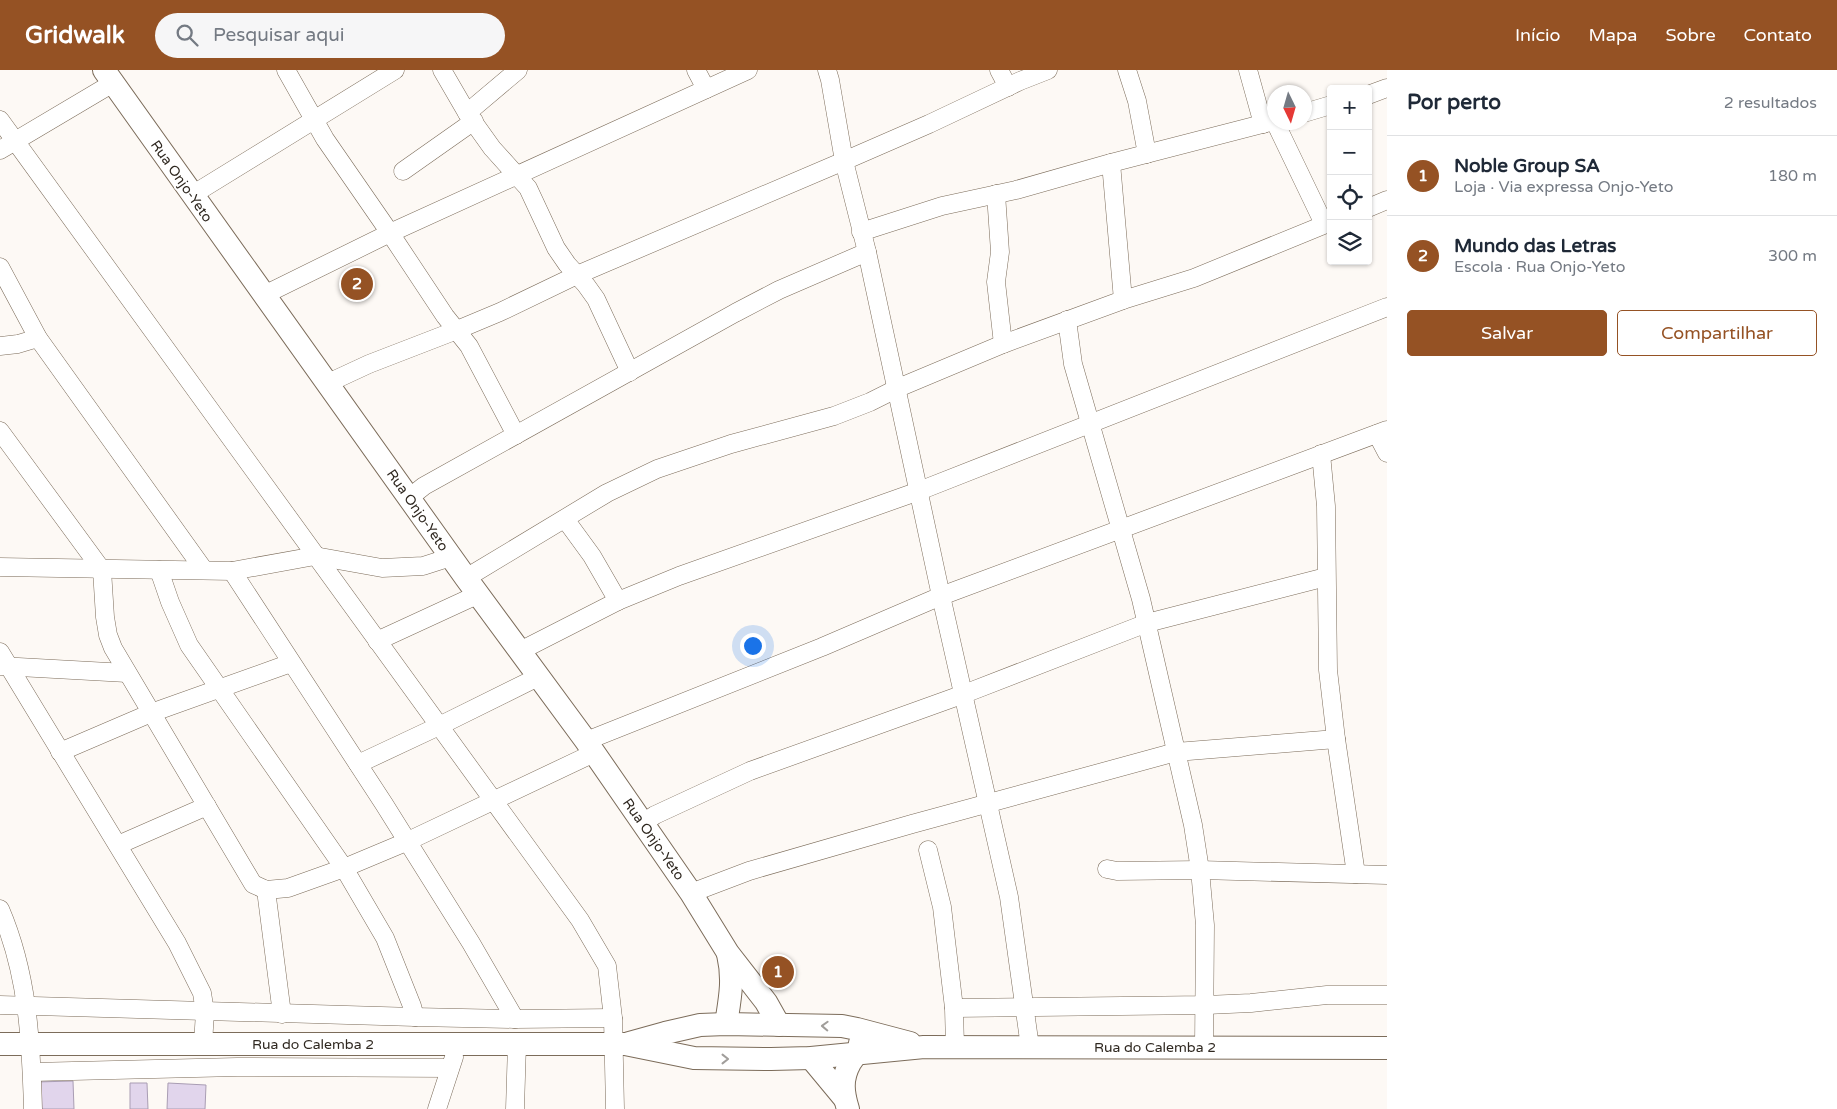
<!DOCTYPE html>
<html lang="pt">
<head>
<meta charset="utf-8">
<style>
  :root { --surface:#fff; --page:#f6f6f7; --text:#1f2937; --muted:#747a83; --line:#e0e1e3; --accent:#955224 }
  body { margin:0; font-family:"Varela Round",sans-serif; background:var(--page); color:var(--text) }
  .controls { position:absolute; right:15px; top:15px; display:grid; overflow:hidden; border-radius:5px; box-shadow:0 1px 4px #0004 }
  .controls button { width:45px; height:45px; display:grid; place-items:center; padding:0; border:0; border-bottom:1px solid var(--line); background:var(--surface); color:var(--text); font:25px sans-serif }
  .compass { position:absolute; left:1267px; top:15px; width:45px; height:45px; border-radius:50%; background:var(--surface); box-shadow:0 1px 4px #0004; rotate:175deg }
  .you { position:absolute; left:752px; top:575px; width:18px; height:18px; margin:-12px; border:4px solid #fff; border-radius:50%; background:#1a73e8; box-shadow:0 0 0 8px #1a73e833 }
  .badge { display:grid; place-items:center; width:32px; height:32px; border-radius:50%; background:var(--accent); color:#fff; font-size:16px; font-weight:700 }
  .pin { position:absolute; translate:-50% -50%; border:2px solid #fff; box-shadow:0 1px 5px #0006 }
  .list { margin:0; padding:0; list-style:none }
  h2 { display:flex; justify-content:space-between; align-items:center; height:65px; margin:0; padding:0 20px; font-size:21px }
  h2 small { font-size:16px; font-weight:400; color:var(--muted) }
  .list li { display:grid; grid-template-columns:32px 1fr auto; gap:15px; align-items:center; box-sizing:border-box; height:80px; padding:0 20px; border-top:1px solid var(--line) }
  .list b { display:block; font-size:19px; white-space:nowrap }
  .list p { margin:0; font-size:16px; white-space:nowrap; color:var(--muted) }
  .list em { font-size:16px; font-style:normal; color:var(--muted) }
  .actions { display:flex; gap:10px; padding:15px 20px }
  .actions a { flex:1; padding:11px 0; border:1px solid var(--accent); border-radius:5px; text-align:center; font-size:18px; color:var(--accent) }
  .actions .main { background:var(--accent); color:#fff }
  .icon { flex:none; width:28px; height:28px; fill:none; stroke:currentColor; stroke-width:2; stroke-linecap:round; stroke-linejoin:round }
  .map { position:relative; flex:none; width:1387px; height:1039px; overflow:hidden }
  header { display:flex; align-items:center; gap:30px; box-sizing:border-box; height:70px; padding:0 25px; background:var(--accent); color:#fff }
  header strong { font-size:24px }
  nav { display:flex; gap:28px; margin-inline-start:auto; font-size:18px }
  .search { width:350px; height:45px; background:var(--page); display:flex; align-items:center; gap:12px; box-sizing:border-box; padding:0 18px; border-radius:28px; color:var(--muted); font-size:19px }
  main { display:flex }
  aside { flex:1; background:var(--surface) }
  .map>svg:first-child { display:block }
  .building { fill:#e1d5ec; stroke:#a99db3 }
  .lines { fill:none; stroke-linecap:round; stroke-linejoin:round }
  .minor-casing { stroke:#7c6c5a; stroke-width:19 }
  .major-casing { stroke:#7c6c5a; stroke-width:24 }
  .minor { stroke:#fff; stroke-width:18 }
  .major { stroke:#fff; stroke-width:22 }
  .oneway { stroke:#a19e9b }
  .labels { text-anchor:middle; stroke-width:4; stroke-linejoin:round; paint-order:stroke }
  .street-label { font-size:14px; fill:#2f2820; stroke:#fff }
</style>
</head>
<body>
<header>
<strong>Gridwalk</strong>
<div class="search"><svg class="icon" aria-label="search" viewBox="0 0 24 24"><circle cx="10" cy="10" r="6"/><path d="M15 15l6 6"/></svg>Pesquisar aqui</div>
<nav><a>Início</a><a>Mapa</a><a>Sobre</a><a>Contato</a></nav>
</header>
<main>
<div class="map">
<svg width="1387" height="1039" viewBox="0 0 1387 1039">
  <rect width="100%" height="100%" fill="#fdf9f5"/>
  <g class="building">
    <polygon points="73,1011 74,1039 39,1039 36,1012"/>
    <polygon points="130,1013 147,1013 148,1039 130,1039"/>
    <polygon points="168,1013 206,1015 205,1039 167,1039"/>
  </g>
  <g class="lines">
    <g class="minor-casing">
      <g id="minor">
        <polyline points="286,0 325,69 390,163 445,246 469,276 516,365"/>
        <polyline points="442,0 467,43 492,78 528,118 556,178 567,194 586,215 596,229 630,302"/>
        <polyline points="696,0 706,19"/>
        <polyline points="827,0 830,10 844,91 867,182 941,526 1009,827 1030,977"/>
        <polyline points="999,0 1008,17"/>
        <polyline points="1127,0 1137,31 1147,84"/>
        <polyline points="1248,0 1263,54"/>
        <polyline points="1368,25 1387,18"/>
        <polyline points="467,43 518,0"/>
        <polyline points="1304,43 1331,35"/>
        <polyline points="0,50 580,850 607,896 613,948 615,1039"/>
        <polyline points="1275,52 1324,154"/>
        <polyline points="0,80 113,13"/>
        <polyline points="1111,93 1123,230"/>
        <polyline points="403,101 474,51"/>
        <polyline points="996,124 1000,182 996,212 1003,274"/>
        <polyline points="192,125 395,0"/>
        <polyline points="1368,138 1387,130"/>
        <polyline points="861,162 942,136 1016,120 1111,93 1274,51"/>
        <polyline points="0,197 38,268 204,500"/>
        <polyline points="264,225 390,163 748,0"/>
        <polyline points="1067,250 1073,294 1141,529 1193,755 1200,800 1205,855 1204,977"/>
        <polyline points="0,276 18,274 38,268"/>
        <polyline points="328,313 369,294 457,260 500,242 577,205 844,91 929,54 1020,11 1048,0"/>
        <polyline points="0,361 102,500 105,547 108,565 113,578 253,814 266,820 288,818 344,798 406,772 594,683"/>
        <polyline points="1377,364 1387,383"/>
        <polyline points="1321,384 1326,436 1328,600 1336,669 1356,804"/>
        <polyline points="409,428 424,416 735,243 779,220 867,182"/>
        <polyline points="565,449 592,486 618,531"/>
        <polyline points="0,497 232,501 315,486 382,498 423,496 451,487"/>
        <polyline points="159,500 170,532 189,575 344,798 385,868 412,936 415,947"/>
        <polyline points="232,501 384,734 471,873 515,949"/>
        <polyline points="466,508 607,423 657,399 731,374 834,346 870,332 898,318 1003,274 1123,230 1194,208 1331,152"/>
        <polyline points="377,571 479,524"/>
        <polyline points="520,581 618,531 679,506 919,421 1387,237"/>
        <polyline points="0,582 177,873 202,923 205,942 203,974"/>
        <polyline points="0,596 127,603"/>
        <polyline points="586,671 822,577 941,526 1387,360"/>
        <polyline points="60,682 151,643 291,593"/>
        <polyline points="358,694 439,656 538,607"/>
        <polyline points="643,753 655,745 750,701 964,624 1147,553 1326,507"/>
        <polyline points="118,775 207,736"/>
        <polyline points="928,780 942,837 954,938 955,977"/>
        <polyline points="1107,799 1117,801 1200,800 1387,805"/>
        <polyline points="266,820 282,944"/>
        <polyline points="691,823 749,801 912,754 1176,682 1336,669"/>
        <path d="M0,839C28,904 31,970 33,1039"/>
        <polyline points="0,935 415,947 515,949 613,948"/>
        <polyline points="954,938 1206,935 1251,933 1327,925 1387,925"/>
        <polyline points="32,1002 237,997 450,998"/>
        <polyline points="437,1039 454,987"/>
        <polyline points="515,1039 517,974"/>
      </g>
    </g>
    <g class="major-casing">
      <g id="major">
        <polyline points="104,0 466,508 586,671 691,823 728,883 766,932 779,955"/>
        <path d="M726,954C730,928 734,910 728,884"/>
        <polyline points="629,973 665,963 700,955 726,954 842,956 857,959 910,973"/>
        <polyline points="0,974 625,974 694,988 771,989 811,988 924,977 1387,978"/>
        <polyline points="811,988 845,1029"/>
        <path d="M848,1039C843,1023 841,1009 850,993C855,985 859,982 860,973"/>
      </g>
    </g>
    <use href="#minor" class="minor"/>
    <use href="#major" class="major"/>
  </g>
  <defs><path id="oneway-chevron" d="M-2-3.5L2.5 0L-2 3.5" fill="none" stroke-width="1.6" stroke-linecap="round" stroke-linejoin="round" transform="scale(1.25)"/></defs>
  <g class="oneway">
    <use href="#oneway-chevron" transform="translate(825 956) rotate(-178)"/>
    <use href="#oneway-chevron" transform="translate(725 989)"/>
  </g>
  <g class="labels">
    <g class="street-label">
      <text transform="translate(182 111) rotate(55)" y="5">Rua Onjo-Yeto</text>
      <text transform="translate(418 440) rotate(55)" y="5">Rua Onjo-Yeto</text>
      <text transform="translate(654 769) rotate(55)" y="5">Rua Onjo-Yeto</text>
      <text x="313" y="979">Rua do Calemba 2</text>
      <text x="1155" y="982">Rua do Calemba 2</text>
    </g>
  </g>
</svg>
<div class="controls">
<button>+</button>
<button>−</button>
<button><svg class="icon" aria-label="locate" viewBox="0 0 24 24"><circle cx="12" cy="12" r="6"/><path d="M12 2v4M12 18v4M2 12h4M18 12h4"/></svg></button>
<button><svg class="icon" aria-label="layers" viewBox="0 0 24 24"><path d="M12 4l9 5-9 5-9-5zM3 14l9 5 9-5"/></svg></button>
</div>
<svg class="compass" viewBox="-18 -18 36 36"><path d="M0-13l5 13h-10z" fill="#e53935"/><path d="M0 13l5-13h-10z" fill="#747a83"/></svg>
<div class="you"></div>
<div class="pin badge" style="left:778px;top:902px">1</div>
<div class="pin badge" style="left:357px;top:214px">2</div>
</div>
<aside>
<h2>Por perto<small>2 resultados</small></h2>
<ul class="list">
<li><span class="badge">1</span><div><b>Noble Group SA</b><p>Loja · Via expressa Onjo-Yeto</p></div><em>180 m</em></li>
<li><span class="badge">2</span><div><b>Mundo das Letras</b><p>Escola · Rua Onjo-Yeto</p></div><em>300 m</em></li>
</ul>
<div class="actions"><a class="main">Salvar</a><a>Compartilhar</a></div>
</aside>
</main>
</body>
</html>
